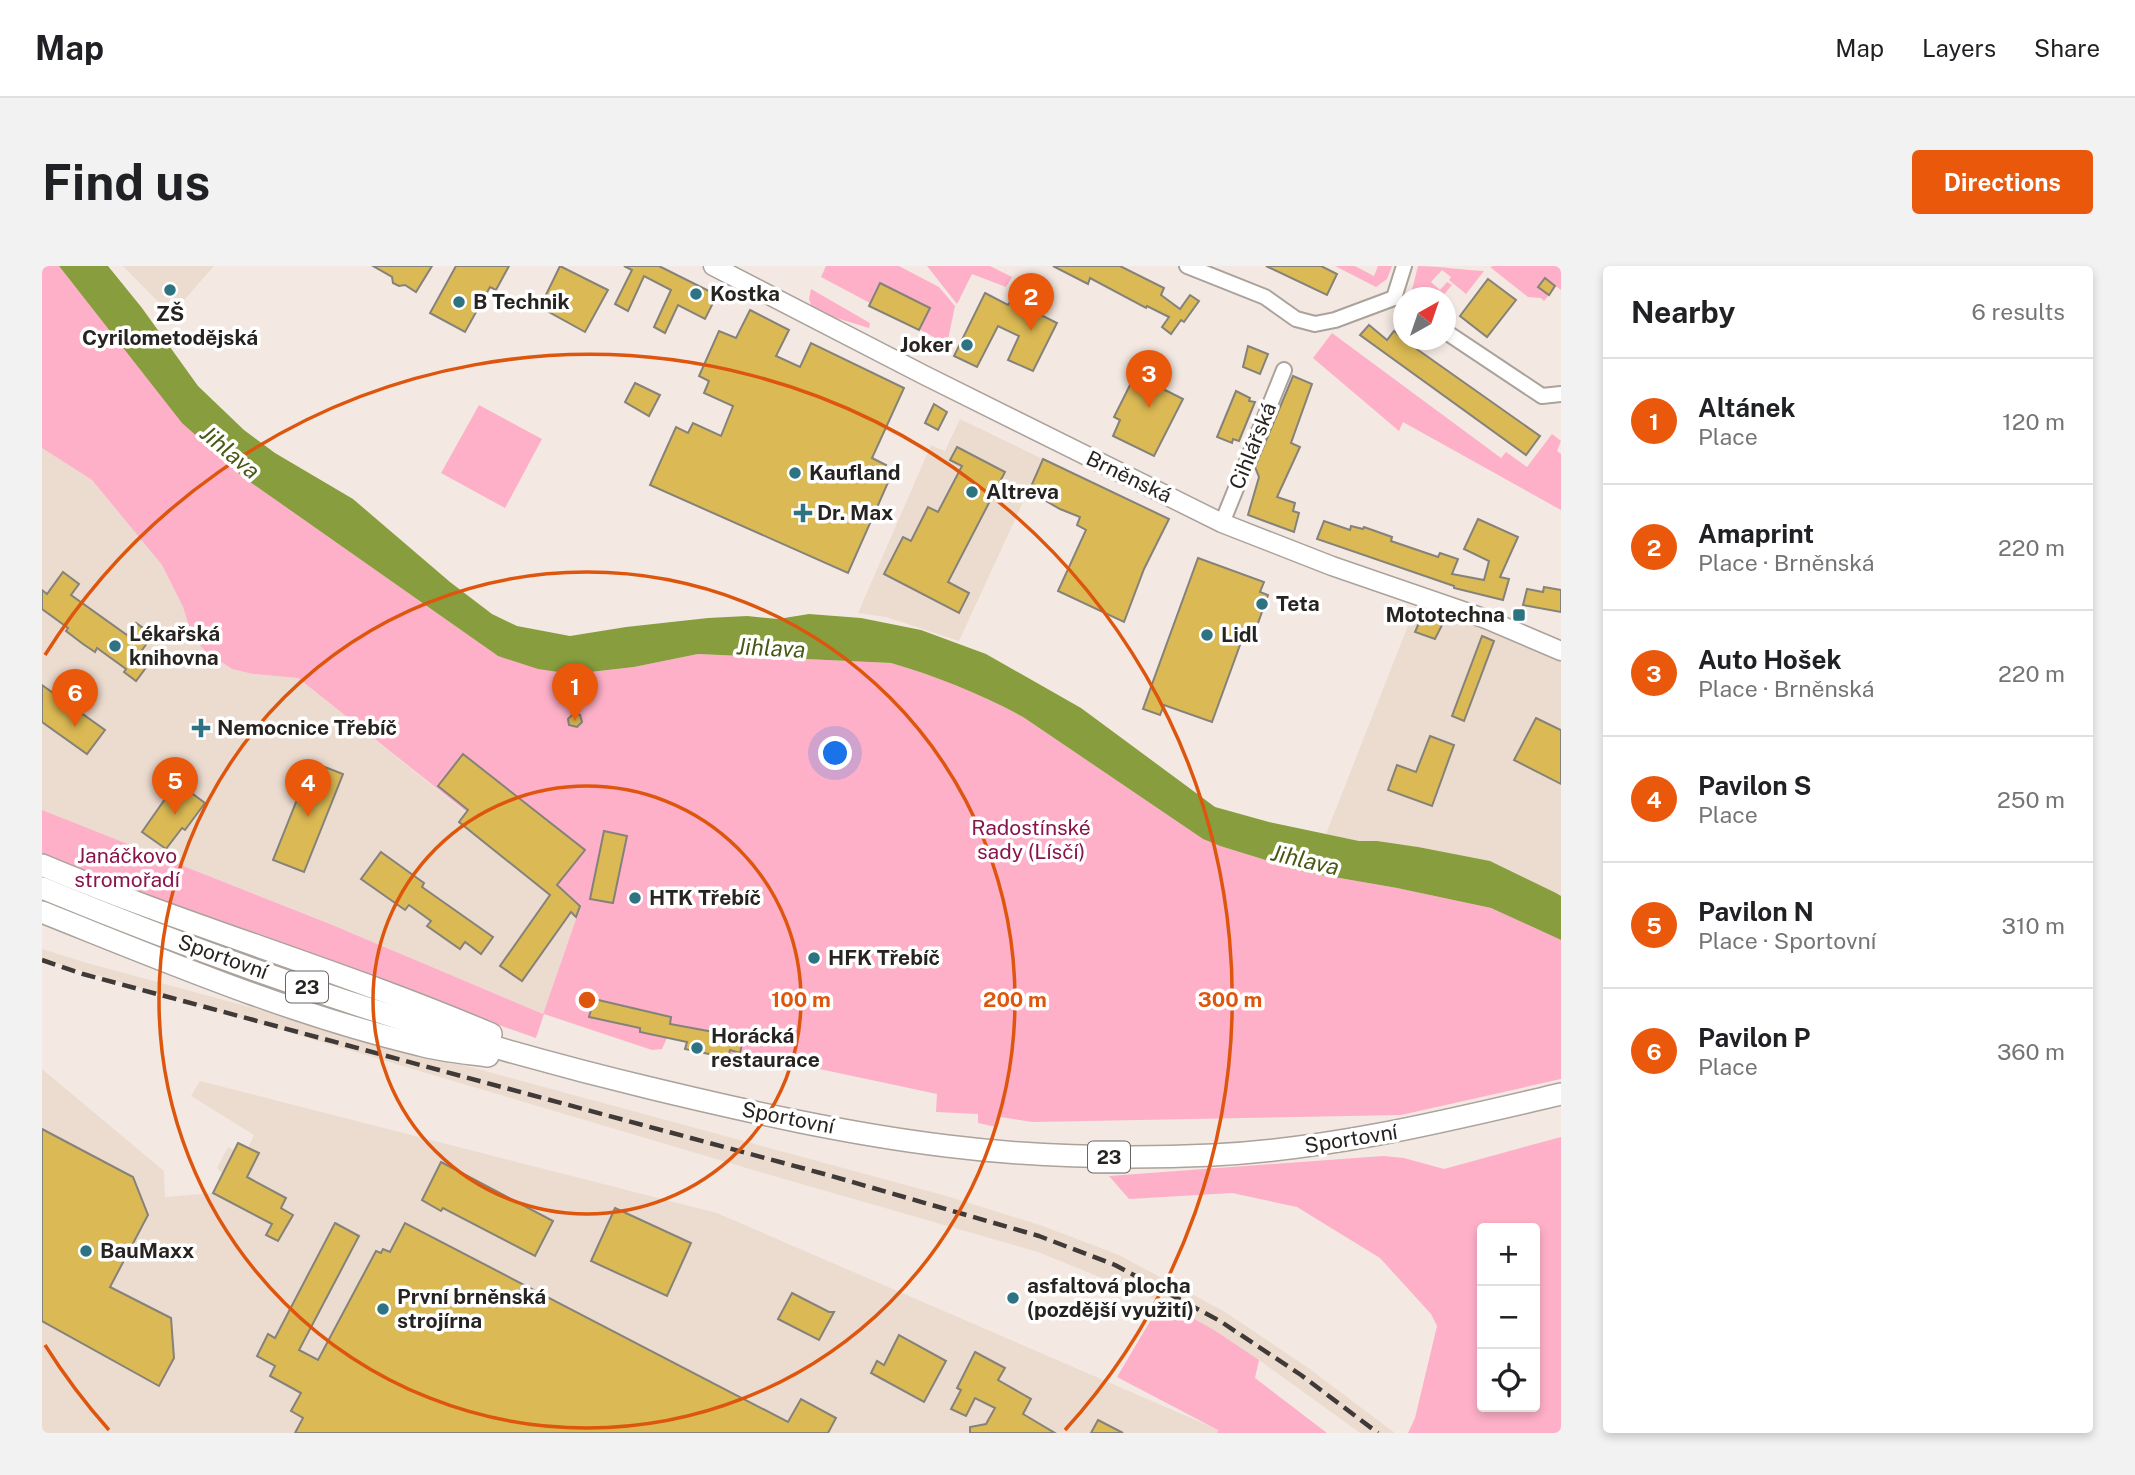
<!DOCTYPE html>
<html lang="en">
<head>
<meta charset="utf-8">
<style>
  :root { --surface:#fff; --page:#f2f2f2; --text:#202124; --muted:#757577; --line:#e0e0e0; --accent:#ea580c }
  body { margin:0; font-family:"Public Sans",sans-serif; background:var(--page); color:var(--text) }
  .controls { position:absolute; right:21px; bottom:21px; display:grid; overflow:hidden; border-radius:7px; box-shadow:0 4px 10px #0003 }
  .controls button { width:63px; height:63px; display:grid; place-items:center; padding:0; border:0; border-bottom:2px solid var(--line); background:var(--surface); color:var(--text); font:35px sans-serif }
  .compass { position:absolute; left:1351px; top:21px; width:63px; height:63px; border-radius:50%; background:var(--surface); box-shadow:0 4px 10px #0003; rotate:40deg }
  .you { position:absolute; left:794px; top:488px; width:24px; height:24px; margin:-18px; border:5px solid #fff; border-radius:50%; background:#1a73e8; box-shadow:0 0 0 10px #1a73e833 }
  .badge { display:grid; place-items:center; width:46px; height:46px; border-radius:50%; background:var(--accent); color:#fff; font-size:23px; font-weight:700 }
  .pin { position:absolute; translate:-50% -58px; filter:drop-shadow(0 2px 4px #0008) }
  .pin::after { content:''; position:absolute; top:37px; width:24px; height:21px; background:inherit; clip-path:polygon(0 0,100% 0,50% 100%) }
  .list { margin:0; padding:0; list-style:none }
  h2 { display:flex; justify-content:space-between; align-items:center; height:91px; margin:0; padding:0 28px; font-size:30px }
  h2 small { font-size:23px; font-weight:400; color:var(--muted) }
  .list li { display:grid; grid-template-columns:46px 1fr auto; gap:21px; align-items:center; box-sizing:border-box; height:126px; padding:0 28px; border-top:2px solid var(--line) }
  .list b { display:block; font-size:26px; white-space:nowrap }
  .list p { margin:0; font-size:23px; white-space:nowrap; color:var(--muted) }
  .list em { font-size:23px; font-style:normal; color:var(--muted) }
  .icon { flex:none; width:38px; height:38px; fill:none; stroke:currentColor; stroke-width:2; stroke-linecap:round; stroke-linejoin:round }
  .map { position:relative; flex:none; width:1519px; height:1167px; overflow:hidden; border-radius:7px }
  header { display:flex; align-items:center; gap:42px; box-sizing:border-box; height:98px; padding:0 35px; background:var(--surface); border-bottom:2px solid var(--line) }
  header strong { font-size:33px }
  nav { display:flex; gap:38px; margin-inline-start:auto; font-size:24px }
  .intro { display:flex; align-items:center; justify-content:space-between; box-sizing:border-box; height:168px; padding:0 42px }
  h1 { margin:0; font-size:49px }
  .button { padding:18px 32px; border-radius:7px; background:var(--accent); color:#fff; font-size:24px; font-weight:700 }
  main { display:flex; gap:42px; padding:0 42px }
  aside { flex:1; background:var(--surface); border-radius:7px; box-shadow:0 4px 10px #0003 }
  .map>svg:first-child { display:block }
  .built { fill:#ecdcd0 }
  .green { fill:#feb0c8; fill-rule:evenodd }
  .water { fill:#889e3e }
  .building { fill:#dbb954; stroke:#858279; stroke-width:2 }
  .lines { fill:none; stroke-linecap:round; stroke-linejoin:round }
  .minor-casing { stroke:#aaa29b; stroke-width:18 }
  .tertiary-casing { stroke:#aaa29b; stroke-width:21 }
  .primary-casing { stroke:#aaa29b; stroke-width:24 }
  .minor { stroke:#fff; stroke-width:14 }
  .tertiary { stroke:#fff; stroke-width:18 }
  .primary { stroke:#fff; stroke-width:21 }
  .rail { stroke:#3f3a38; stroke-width:4.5; stroke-dasharray:14 7; stroke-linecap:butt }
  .ring { fill:none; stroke:#de560d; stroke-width:3.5 }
  .poi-dot { fill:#2d7381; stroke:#fff; stroke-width:2.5 }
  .labels { text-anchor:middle; stroke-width:7; stroke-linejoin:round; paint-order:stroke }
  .shield { fill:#fff; stroke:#686564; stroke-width:2 }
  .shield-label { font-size:19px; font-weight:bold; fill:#272321 }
  .poi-label { font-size:21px; font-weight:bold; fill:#272321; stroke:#fff; text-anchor:start }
  .street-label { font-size:21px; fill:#272321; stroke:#fff }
  .park-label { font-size:21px; fill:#8a154b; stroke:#fff }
  .water-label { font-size:23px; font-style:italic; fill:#4a5813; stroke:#fff }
  .centre { fill:#de560d; stroke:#fff; stroke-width:3.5 }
  .ring-label { font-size:21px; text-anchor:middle; font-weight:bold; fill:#de560d; stroke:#fff; stroke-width:7; stroke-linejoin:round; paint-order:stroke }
</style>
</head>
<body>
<header>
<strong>Map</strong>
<nav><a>Map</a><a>Layers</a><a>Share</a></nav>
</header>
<div class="intro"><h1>Find us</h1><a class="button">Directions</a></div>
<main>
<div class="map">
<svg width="1519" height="1167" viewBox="0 0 1519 1167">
  <rect width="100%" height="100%" fill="#f3e9e2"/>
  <g class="built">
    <polygon points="81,0 172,0 129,49"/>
    <polygon points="918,153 1001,193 917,375 844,351 816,347 889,179 903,185"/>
    <polygon points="0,182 50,214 120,299 141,341 147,360 171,392 190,403 211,408 256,412 539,639 501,748 288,658 0,544"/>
    <polygon points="1378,329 1519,385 1519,630 1335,575 1317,575 1284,568"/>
    <polygon points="0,683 45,697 908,931 1001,960 1077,989 1183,1046 1265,1101 1353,1167 1318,1167 1217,1094 1129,1040 996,986 735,911 0,693"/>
    <polygon points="0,803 122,905 123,931 171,927 181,908 175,902 186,881 194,885 201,879 206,882 212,869 149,830 158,815 675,947 1177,1164 1175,1167 0,1167"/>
  </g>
  <g class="green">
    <path d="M0,0H17L140,156L201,211L456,390L531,408L592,401L656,388L849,397C894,410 941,429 981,451L1161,573L1178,580L1263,606L1355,622L1449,642L1519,674V813L1359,849L991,856L958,851L954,861L936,857V848L894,846L895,828L693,785L691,793L643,783L644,776L625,772L620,783L610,784L502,748L494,772L328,714L0,591V544L288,658L501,748L539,639L505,610L256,412L211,408L190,403L165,387L156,377L147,360L141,341L120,299L50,214L0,182Z"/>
    <polygon points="784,0 857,0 897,21 913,40 905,78 779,11"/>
    <polygon points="885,0 948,0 970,11 964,21 930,8 915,38"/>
    <polygon points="1293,0 1313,0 1332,10 1336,0 1350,0 1345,13 1334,21"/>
    <path d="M1376,0C1398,0 1419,4 1442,5L1424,28L1407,14L1409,11L1400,4L1389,16L1398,24L1405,16L1410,19L1400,31H1374L1370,24Z"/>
    <polygon points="1452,0 1519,0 1519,24 1503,12 1507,29 1502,35 1499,32 1486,31 1448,1"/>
    <polygon points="769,23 828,57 827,62 791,51 769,39 767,33"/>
    <polygon points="1290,67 1459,192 1464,186 1485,201 1510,168 1519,175 1515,185 1519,188 1519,244 1361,156 1357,165 1271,92"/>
    <polygon points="437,139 500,173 463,242 399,207"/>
    <path d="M1519,871V1167H1366L1373,1152L1395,1060L1389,1048L1338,992L1255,941L1190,927L1087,933L1067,910L1341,890L1362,892L1402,903ZM1440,962H1493V1141H1440Z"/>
    <polygon points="1120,1035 1172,1064 1217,1094 1213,1112 1285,1167 1175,1167 1176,1164 1075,1111"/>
  </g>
  <path class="water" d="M17,0H66L100,42L156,120L202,164L233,187L311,233L408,316L450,348L475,360L528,370L584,361L666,352L705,350L736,353L767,348L819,352L879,364L944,388L1039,442L1173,541L1227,556L1317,575H1335L1376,581L1448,595L1514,627L1519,630V674L1449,642L1355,622L1263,606L1178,580L1161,573L981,451C941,429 894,410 849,397L656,388L592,401L531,408L496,403L456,390L201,211L140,157Z"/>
  <g class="building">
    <polygon points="331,0 390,0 374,26 363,19 357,20 351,17 350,11"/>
    <polygon points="414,0 467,0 454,24 448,21 423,66 388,47"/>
    <polygon points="518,0 566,24 543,66 498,41"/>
    <polygon points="582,0 617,0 675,29 663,53 636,39 623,67 612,61 629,24 602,10 586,45 573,38 590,4"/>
    <polygon points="1011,0 1078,0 1122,22 1119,29 1138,43 1148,29 1157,35 1142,56 1139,54 1129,68 1120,61 1127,51 1105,40 1104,42 1048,12 1046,18"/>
    <polygon points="1224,0 1279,0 1295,8 1285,29"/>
    <polygon points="1503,12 1513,20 1507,29 1496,21"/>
    <polygon points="1446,13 1474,34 1445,71 1418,50"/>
    <polygon points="838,17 888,42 877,64 827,40"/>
    <polygon points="943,27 966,39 969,34 1015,57 991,105 966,94 977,70 956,60 935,101 912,90"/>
    <polygon points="708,44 747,64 734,90 758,101 769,77 862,122 830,192 844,199 840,208 848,212 806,307 608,219 634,161 646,167 651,157 679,170 691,140 662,127 667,115 657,110 677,65 694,72"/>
    <polygon points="1327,59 1345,74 1352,65 1362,74 1498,170 1484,189 1318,69"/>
    <polygon points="1206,80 1226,88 1218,108 1201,101"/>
    <polygon points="1093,109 1141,133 1112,190 1071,170 1078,154 1072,151"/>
    <polygon points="1251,110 1270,118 1249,177 1258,181 1235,231 1253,237 1251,245 1257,247 1252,266 1206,249 1217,211 1213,201"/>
    <polygon points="593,117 618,129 607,150 583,136"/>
    <polygon points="1194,125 1208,132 1207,135 1213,136 1197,175 1191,173 1190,177 1175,171"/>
    <polygon points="892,138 905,146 896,164 883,157"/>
    <polygon points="915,181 963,206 906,316 927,327 917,347 842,308 861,271 869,275 886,241 896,246 920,200 908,194"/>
    <polygon points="1001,193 1127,253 1102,303 1082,356 1016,325 1044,264 1035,259 1038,251 1018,243 987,225"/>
    <polygon points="1436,253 1476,271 1458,311 1467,313 1461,334 1412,322 1412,320 1275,273 1282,255 1308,264 1309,260 1321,263 1322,261 1350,271 1349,275 1396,291 1398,287 1416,293 1410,308 1442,314 1447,295 1422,283"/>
    <polygon points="1156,292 1222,316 1218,326 1226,329 1211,371 1202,368 1170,456 1122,439 1118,449 1101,443"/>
    <polygon points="21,306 37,318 29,329 85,369 94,357 111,369 95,391 106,399 94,415 82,406 84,403 55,382 53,386 41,378 24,365 26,362 0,343 0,324 5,328"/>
    <polygon points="1502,321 1519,324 1519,346 1481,339 1485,323 1501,326"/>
    <polygon points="1382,345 1403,353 1393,373 1373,366"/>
    <polygon points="1440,370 1452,375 1422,455 1410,450"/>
    <polygon points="0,419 63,464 45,488 0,456"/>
    <polygon points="531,448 538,449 540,456 535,461 527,459 526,453"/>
    <polygon points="1494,452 1519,464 1519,518 1472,494"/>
    <polygon points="1388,470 1412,479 1390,540 1346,524 1355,499 1374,506"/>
    <polygon points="421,488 543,584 515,619 538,640 534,651 529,646 480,715 458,700 508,629 417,556 426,544 396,520"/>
    <polygon points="270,496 301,508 262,606 231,594"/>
    <polygon points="132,514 163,537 143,564 140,562 124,583 100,566 123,533 120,531"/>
    <polygon points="562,565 585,570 571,637 548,633"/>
    <polygon points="339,586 382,617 380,621 451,671 439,688 423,676 418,683 385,660 389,655 367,639 363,644 319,613"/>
    <polygon points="552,733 629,751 628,758 672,766 673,763 702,769 698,787 688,784 686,792 643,783 645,776 598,766 598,762 547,751"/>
    <polygon points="0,863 91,911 106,949 68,1021 129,1052 132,1092 117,1120 0,1055"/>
    <polygon points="196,877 217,887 205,911 244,932 239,942 251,949 236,975 224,969 230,958 171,927"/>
    <polygon points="399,896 511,955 493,990 401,942 399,945 380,934"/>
    <polygon points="573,942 649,977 625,1030 549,995"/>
    <polygon points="293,957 317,970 257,1084 276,1094 334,985 339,987 341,983 348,986 363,957 746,1156 759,1133 794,1152 786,1167 253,1167 261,1152 249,1145 259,1127 228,1110 233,1100 215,1090 226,1068 233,1072"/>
    <polygon points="750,1027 787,1046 792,1046 777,1074 736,1053"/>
    <polygon points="857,1069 904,1095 882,1136 829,1107 835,1095 842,1099"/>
    <polygon points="933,1086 963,1102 956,1114 989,1133 981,1148 1013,1167 928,1167 928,1161 944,1158 953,1142 933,1132 924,1150 909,1143 919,1124 915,1122"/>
    <polygon points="1056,1154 1081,1167 1049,1167"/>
  </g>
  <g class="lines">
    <g class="minor-casing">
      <g id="minor">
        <polyline points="1145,0 1223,31 1254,53 1273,58 1293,54 1352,32"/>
        <polyline points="1352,32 1362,0"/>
        <polyline points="1404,66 1500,130 1519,128"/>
        <polyline points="1180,257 1242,104"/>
      </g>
    </g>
    <g class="tertiary-casing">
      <polyline id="tertiary" points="671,0 882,109 1180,257 1290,300 1444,353 1519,385"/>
    </g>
    <g class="primary-casing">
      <g id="primary">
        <path d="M0,599C147,661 302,705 449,768"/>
        <path d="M0,622C198,704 403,773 612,823C708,846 806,868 905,880C993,891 1083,893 1171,889C1290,883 1404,855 1519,828"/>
        <path d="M0,646C123,695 248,748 378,779C400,785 424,787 446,790"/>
      </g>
    </g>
    <use href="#minor" class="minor"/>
    <use href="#tertiary" class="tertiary"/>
    <use href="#primary" class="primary"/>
    <polyline class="rail" points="0,694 41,708 786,909 997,970 1073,999 1178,1055 1259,1109 1336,1167"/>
  </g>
  <g class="ring">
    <circle cx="545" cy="734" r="214"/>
    <circle cx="545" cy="734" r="428"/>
    <path d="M67 1164A643 643 0 0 1 3 1079M3 389A643 643 0 1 1 1023 1164"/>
  </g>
  <g class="poi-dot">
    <circle cx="128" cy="24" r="7"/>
    <circle cx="654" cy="28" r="7"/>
    <circle cx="417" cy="36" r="7"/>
    <circle cx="925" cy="79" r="7"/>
    <circle cx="753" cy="207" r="7"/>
    <circle cx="930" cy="226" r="7"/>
    <path d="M757.5 236.5h7v7h7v7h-7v7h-7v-7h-7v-7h7z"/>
    <circle cx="1220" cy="338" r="7"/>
    <rect x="1470" y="342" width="14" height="14" rx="3.5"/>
    <circle cx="1165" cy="369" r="7"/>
    <circle cx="73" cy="380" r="7"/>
    <path d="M155.5 451.5h7v7h7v7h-7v7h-7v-7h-7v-7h7z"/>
    <circle cx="593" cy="632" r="7"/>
    <circle cx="772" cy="692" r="7"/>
    <circle cx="655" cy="782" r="7"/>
    <circle cx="44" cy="985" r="7"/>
    <circle cx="971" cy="1032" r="7"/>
    <circle cx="341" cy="1043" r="7"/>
  </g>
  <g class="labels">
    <g class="shield">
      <rect x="244" y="705.5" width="42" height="31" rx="5"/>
      <rect x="1046" y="875.5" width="42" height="31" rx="5"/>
    </g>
    <g class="shield-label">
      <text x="265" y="728">23</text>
      <text x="1067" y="898">23</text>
    </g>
    <g class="poi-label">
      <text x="668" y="35">Kostka</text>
      <text x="431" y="43">B Technik</text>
      <text x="128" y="55" text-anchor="middle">ZŠ<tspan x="128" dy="24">Cyrilometodějská</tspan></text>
      <text x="911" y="86" text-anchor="end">Joker</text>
      <text x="767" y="214">Kaufland</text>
      <text x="944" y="233">Altreva</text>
      <text x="775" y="254">Dr. Max</text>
      <text x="1234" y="345">Teta</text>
      <text x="1463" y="356" text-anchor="end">Mototechna</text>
      <text x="87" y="375">Lékařská<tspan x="87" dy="24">knihovna</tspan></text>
      <text x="1179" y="376">Lidl</text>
      <text x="175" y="469">Nemocnice Třebíč</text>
      <text x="607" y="639">HTK Třebíč</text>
      <text x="786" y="699">HFK Třebíč</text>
      <text x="669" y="777">Horácká<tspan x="669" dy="24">restaurace</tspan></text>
      <text x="58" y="992">BauMaxx</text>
      <text x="985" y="1027">asfaltová plocha<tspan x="985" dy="24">(pozdější využití)</tspan></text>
      <text x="355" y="1038">První brněnská<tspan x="355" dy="24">strojírna</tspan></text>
    </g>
    <g class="street-label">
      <text transform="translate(1211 180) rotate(-68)" y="7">Cihlářská</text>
      <text transform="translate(1087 211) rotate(26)" y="7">Brněnská</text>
      <text transform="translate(181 691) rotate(20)" y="7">Sportovní</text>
      <text transform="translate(746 852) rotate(11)" y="7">Sportovní</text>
      <text transform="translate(1309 873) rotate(-9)" y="7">Sportovní</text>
    </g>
    <g class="park-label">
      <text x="989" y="569">Radostínské<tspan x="989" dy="24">sady (Lísčí)</tspan></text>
      <text x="85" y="597">Janáčkovo<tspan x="85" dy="24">stromořadí</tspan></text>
    </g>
    <g class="water-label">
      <text transform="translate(188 186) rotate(40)" y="8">Jihlava</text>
      <text transform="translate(729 382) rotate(3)" y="8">Jihlava</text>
      <text transform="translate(1263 594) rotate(13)" y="8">Jihlava</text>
    </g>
  </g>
  <circle cx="545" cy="734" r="10" class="centre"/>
  <g class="ring-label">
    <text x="759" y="741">100 m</text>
    <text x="973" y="741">200 m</text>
    <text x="1188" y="741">300 m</text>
  </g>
</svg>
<div class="controls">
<button>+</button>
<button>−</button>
<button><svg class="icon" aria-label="locate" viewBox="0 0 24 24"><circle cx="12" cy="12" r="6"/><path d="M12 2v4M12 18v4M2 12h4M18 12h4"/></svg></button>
</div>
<svg class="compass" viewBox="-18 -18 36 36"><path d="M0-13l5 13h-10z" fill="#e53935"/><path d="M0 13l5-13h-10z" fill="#757577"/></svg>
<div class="you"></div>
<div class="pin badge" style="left:533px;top:455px">1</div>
<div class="pin badge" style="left:989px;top:65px">2</div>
<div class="pin badge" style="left:1107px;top:142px">3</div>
<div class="pin badge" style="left:266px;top:551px">4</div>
<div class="pin badge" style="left:133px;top:549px">5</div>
<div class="pin badge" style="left:33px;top:461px">6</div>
</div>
<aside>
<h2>Nearby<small>6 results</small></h2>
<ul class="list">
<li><span class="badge">1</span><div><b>Altánek</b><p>Place</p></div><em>120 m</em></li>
<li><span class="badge">2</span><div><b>Amaprint</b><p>Place · Brněnská</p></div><em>220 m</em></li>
<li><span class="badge">3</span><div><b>Auto Hošek</b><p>Place · Brněnská</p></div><em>220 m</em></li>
<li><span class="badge">4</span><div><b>Pavilon S</b><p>Place</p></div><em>250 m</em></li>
<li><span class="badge">5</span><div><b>Pavilon N</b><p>Place · Sportovní</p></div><em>310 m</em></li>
<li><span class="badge">6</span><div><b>Pavilon P</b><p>Place</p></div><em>360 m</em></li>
</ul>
</aside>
</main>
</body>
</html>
